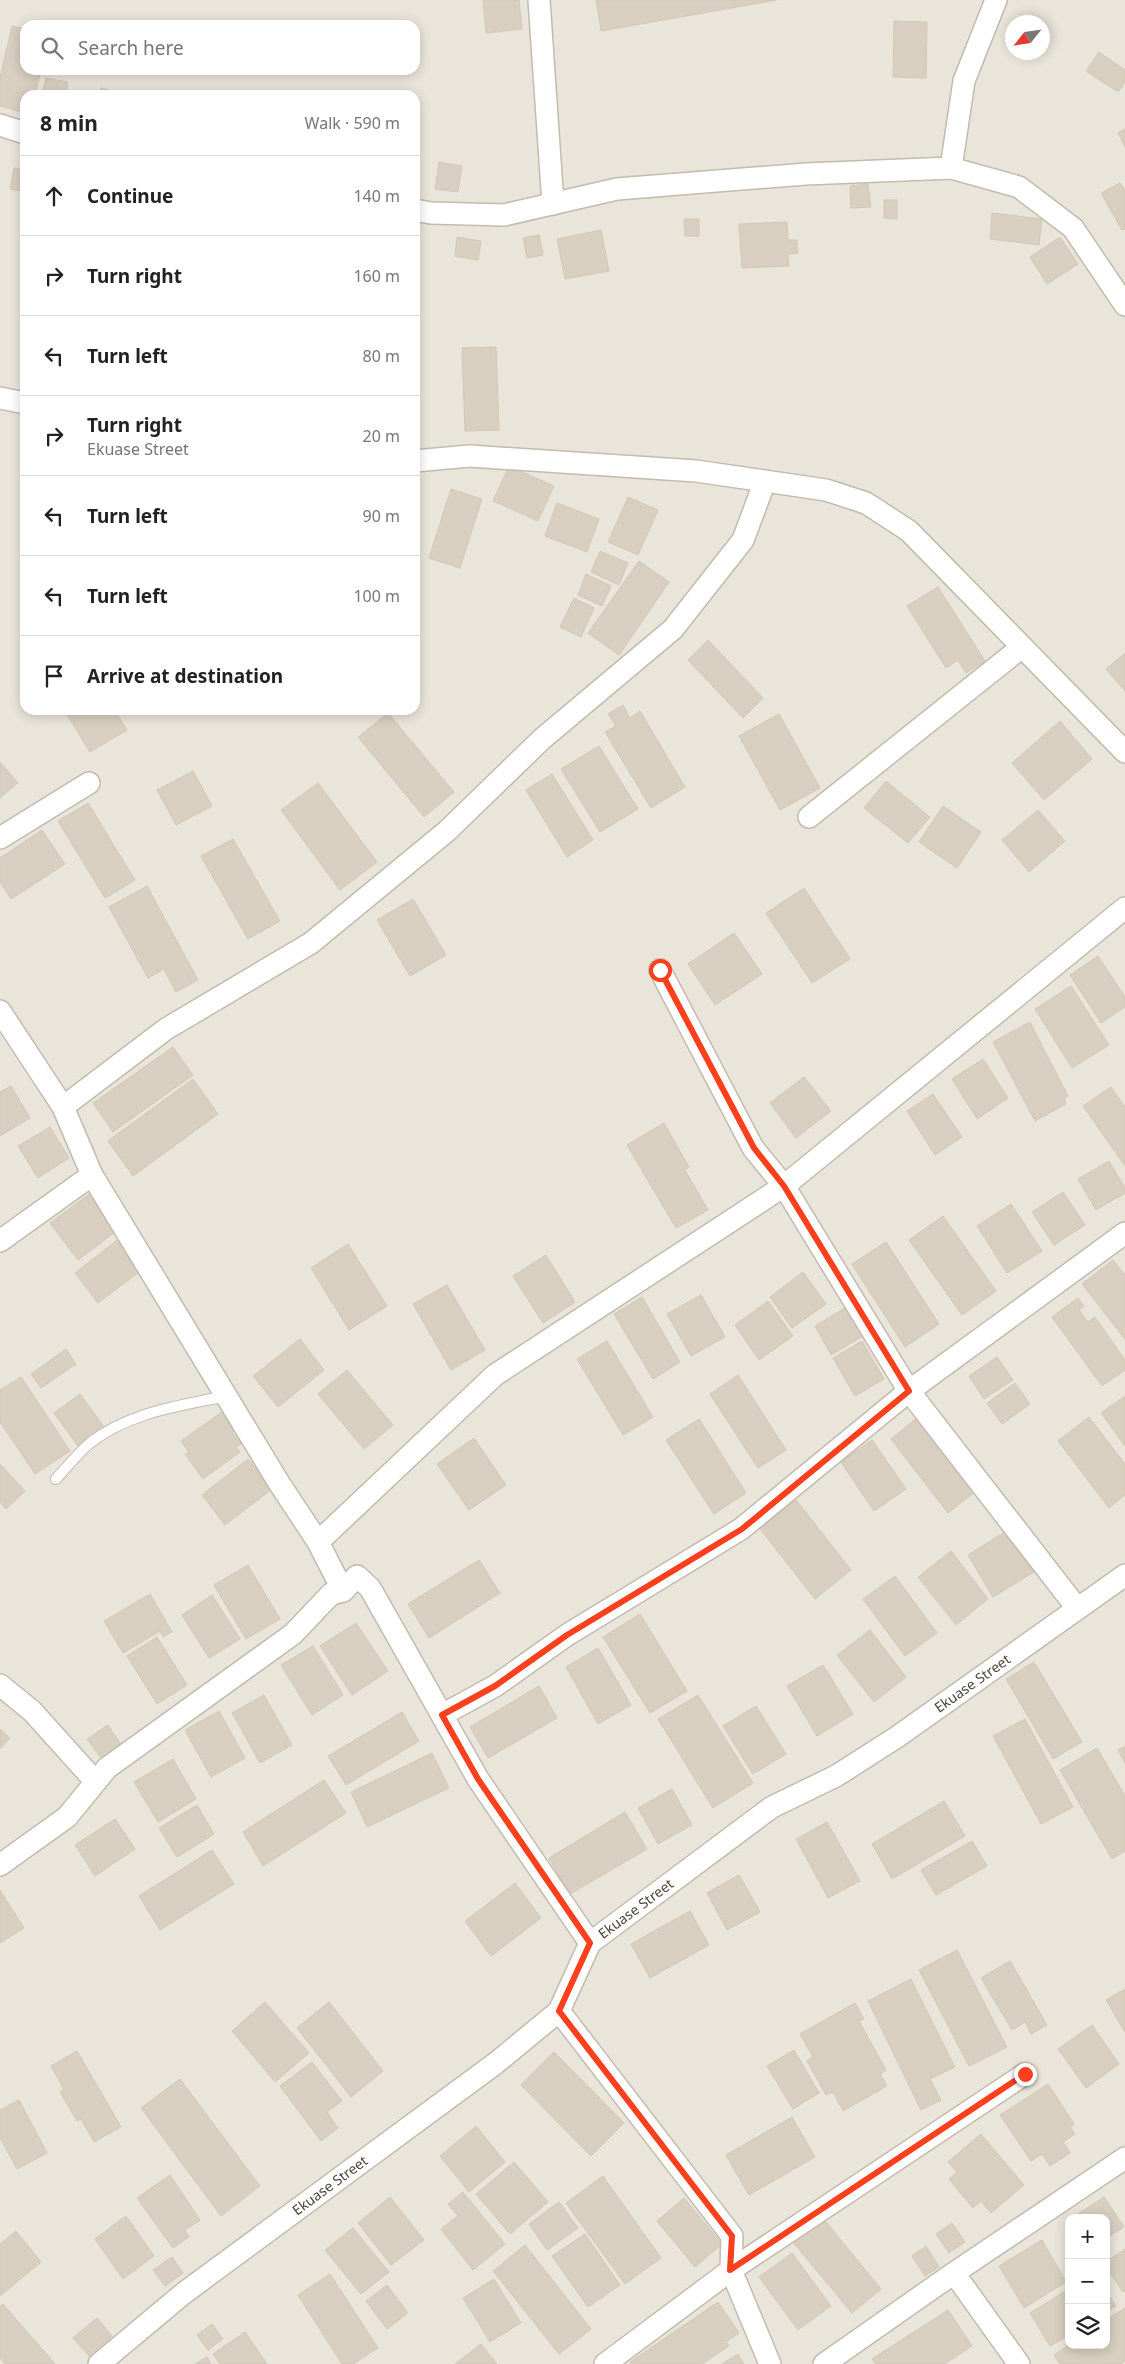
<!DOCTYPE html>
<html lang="en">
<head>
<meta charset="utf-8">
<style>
  :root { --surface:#fff; --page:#f2f2f2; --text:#222; --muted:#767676; --line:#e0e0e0 }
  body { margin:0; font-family:"Noto Sans",sans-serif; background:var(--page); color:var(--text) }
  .controls { position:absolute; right:15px; bottom:15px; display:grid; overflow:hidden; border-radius:10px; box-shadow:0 2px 12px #0003 }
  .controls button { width:45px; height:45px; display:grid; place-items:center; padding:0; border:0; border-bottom:1px solid var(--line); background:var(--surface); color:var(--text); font:25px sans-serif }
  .compass { position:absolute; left:1005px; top:15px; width:45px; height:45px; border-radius:50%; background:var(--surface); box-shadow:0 2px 12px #0003; rotate:240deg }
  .stop { position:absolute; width:15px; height:15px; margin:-11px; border:4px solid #fc3f1d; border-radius:50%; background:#fff }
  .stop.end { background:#fc3f1d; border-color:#fff; box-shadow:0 1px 5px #0008 }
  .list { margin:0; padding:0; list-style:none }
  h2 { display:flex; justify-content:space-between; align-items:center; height:65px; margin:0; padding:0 20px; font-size:21px }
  h2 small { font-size:16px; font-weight:400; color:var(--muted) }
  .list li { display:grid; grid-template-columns:32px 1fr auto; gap:15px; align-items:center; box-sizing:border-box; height:80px; padding:0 20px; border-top:1px solid var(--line) }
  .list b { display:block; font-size:19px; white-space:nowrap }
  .list p { margin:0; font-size:16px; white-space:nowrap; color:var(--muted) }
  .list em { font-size:16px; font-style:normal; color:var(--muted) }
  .icon { flex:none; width:28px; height:28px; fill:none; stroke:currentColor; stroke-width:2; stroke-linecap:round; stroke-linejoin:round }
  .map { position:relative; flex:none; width:1125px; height:2364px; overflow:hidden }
  .search { position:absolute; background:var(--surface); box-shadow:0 2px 12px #0003; left:20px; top:20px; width:400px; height:55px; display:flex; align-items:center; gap:12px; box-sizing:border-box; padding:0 18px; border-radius:15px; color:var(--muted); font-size:19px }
  .panel { position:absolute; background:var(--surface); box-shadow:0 2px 12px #0003; left:20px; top:90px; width:400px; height:625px; border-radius:15px }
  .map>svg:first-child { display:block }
  .residential { fill:#eae5da; fill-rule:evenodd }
  .building { fill:#d8cfc1; stroke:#d3c7b4 }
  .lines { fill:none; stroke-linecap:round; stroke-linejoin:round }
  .lane-casing { stroke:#c2bbae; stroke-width:12 }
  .street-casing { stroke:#c2bbae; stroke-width:24 }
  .lane { stroke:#fff; stroke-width:10 }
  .street { stroke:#fff; stroke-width:21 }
  .route { stroke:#fc3f1d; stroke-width:6 }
  .labels { text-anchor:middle; stroke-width:4; stroke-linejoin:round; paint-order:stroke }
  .street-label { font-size:14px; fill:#4b4439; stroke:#fff }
</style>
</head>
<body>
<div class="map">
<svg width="1125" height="2364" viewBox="0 0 1125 2364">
  <rect width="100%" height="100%" fill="#f6f3ec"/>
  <path class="residential" d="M0,0H1125V2364H0ZM1012,22H1042V52H1012ZM25,25H415V70H25ZM25,95H415V710H25ZM1069,2218H1106V2345H1069Z"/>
  <g class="building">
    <polygon points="483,0 519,0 522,29 486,33"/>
    <polygon points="596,0 777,0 601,31"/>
    <polygon points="894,21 927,22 926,78 893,77"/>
    <polygon points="12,26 25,29 25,70 41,70 35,95 25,95 25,113 0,106 0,77"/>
    <polygon points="1099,52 1125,70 1125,82 1118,92 1086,71"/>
    <polygon points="46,78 68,82 66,95 42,95"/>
    <polygon points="101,88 128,95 99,95"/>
    <polygon points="1125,129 1125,147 1118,133"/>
    <polygon points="439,162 462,166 458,192 435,189"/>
    <polygon points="14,168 25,170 25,192 10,189"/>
    <polygon points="1120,183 1125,191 1125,229 1122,230 1101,193"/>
    <polygon points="868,184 871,207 851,208 850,186"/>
    <polygon points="884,200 897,200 897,219 884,218"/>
    <polygon points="992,213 1042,219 1039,245 990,239"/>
    <polygon points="684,219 699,219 699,236 685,236"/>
    <polygon points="787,222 788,240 797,240 798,253 788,254 789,266 742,268 739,224"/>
    <polygon points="601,230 609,271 565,279 557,239"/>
    <polygon points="539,235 543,255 527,258 523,238"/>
    <polygon points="457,237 481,241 478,260 455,256"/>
    <polygon points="1060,237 1078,264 1047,284 1030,257"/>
    <polygon points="496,347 499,430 465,431 462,348"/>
    <polygon points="25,434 25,447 21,445"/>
    <polygon points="509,466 554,486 538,521 493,501"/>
    <polygon points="451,489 482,499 460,568 429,558"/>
    <polygon points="628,497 658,510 638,555 608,542"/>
    <polygon points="557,503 599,519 587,552 545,536"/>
    <polygon points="600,551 628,563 619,585 591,572"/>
    <polygon points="639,561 669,582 619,655 588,633"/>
    <polygon points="586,574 611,586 602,606 578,595"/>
    <polygon points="938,587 985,661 966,673 958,660 946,668 907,606"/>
    <polygon points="574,598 594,608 581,637 560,627"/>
    <polygon points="708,640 763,698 743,718 688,660"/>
    <polygon points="1125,653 1125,691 1106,669"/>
    <polygon points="623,705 630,718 640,711 685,787 651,808 605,732 616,726 608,714"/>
    <polygon points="66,710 114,710 127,730 90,752 65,711"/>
    <polygon points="388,713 454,792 424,817 358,737"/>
    <polygon points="779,714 820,788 780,810 739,736"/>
    <polygon points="1060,721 1092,759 1044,800 1012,763"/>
    <polygon points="599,746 638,809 600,832 561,769"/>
    <polygon points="0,762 18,783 0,798"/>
    <polygon points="193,771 212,806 176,825 157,790"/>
    <polygon points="552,774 593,840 567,857 526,790"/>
    <polygon points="886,781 930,817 908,843 864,808"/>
    <polygon points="318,783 377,862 340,890 281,810"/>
    <polygon points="88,803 135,880 105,898 58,821"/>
    <polygon points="943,806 981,832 957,868 919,842"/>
    <polygon points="1038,810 1065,841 1029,872 1002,840"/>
    <polygon points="42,830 65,864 11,899 0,882 0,858"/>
    <polygon points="233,839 280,921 248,939 201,856"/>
    <polygon points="147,886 198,980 176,992 164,969 148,978 109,907"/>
    <polygon points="804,888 850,959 812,983 766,913"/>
    <polygon points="413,899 446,955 410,976 377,920"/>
    <polygon points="734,933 762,974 715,1005 688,964"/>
    <polygon points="1098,956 1125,997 1125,1007 1101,1023 1070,975"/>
    <polygon points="1071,986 1109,1045 1072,1068 1035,1009"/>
    <polygon points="1030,1022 1068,1096 1064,1099 1066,1104 1035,1121 993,1042"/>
    <polygon points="173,1047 193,1075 113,1132 93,1103"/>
    <polygon points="983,1059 1008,1098 977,1119 952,1079"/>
    <polygon points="804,1077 831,1111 796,1138 770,1103"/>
    <polygon points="193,1079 218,1114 133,1176 108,1141"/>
    <polygon points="11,1086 30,1118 0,1136 0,1092"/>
    <polygon points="1111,1087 1125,1107 1125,1166 1083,1106"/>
    <polygon points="933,1094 962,1137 935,1155 907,1111"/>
    <polygon points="664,1123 689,1167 685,1170 708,1210 676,1228 627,1145"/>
    <polygon points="50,1127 69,1158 38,1178 18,1146"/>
    <polygon points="1109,1161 1125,1188 1125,1193 1096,1210 1078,1179"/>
    <polygon points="95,1190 123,1226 78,1260 50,1223"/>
    <polygon points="1063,1192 1085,1225 1054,1245 1032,1212"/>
    <polygon points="1011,1204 1042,1251 1007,1273 977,1226"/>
    <polygon points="943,1216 996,1291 962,1315 909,1240"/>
    <polygon points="120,1238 143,1269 98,1303 75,1273"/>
    <polygon points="886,1242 939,1324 905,1347 852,1264"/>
    <polygon points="348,1244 387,1306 349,1330 311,1268"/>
    <polygon points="546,1255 575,1302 543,1323 513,1276"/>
    <polygon points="1113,1260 1125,1275 1125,1339 1082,1284"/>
    <polygon points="803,1272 826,1304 792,1328 770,1297"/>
    <polygon points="447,1285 485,1350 451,1370 413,1304"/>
    <polygon points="701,1295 725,1337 691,1356 667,1314"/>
    <polygon points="642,1297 680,1362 653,1379 614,1314"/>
    <polygon points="1078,1298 1084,1306 1079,1310 1088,1322 1095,1317 1125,1360 1125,1370 1102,1386 1052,1317"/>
    <polygon points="768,1301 793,1336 759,1360 735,1325"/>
    <polygon points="847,1307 863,1336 831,1355 815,1326"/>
    <polygon points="300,1339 324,1370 278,1407 253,1376"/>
    <polygon points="607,1341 653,1417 623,1435 577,1359"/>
    <polygon points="862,1341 884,1379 855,1396 833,1358"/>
    <polygon points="66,1349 76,1364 41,1388 31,1374"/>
    <polygon points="997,1357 1013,1380 984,1399 969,1376"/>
    <polygon points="347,1370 393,1425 364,1449 318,1394"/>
    <polygon points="738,1375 786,1450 758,1468 710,1394"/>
    <polygon points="21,1377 70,1451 35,1474 0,1422 0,1390"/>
    <polygon points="1015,1383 1030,1404 1002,1424 987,1403"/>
    <polygon points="80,1394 104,1427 78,1446 54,1413"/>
    <polygon points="1125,1396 1125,1446 1101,1413"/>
    <polygon points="222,1412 235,1430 232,1432 241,1444 236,1447 240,1452 203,1479 185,1454 189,1452 181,1441"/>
    <polygon points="918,1417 976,1491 948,1513 891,1439"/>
    <polygon points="1089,1417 1125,1464 1125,1495 1109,1508 1058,1441"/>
    <polygon points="699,1419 746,1493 714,1514 666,1440"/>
    <polygon points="474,1438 506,1485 469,1510 437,1464"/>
    <polygon points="872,1440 906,1489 874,1511 841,1462"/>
    <polygon points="248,1459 272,1489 225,1525 202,1495"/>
    <polygon points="0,1464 25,1491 6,1509 0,1502"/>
    <polygon points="793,1496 851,1570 815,1599 757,1525"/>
    <polygon points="1008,1530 1034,1572 993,1597 968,1555"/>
    <polygon points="951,1551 988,1599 956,1625 918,1577"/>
    <polygon points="479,1560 500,1593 429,1638 408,1604"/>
    <polygon points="248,1565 280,1619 246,1639 214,1585"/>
    <polygon points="895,1576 937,1633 905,1656 863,1599"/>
    <polygon points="150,1594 172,1632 163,1637 160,1631 123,1653 104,1621"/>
    <polygon points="212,1595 240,1639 209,1658 182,1615"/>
    <polygon points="640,1614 687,1691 650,1713 603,1637"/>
    <polygon points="356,1623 388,1671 352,1695 320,1646"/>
    <polygon points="870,1630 906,1677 874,1702 837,1655"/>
    <polygon points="157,1637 187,1685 157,1704 127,1656"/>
    <polygon points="313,1646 343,1695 312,1715 281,1665"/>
    <polygon points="598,1648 631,1705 598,1724 566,1667"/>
    <polygon points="1034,1662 1082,1742 1053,1759 1006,1679"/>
    <polygon points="823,1665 853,1714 817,1736 787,1686"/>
    <polygon points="539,1686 557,1718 488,1758 470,1727"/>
    <polygon points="264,1695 292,1745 260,1763 232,1713"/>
    <polygon points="698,1695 753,1783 713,1808 658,1719"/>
    <polygon points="756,1706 786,1754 753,1774 723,1726"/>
    <polygon points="219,1711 245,1758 211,1777 185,1730"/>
    <polygon points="402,1712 419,1741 346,1785 328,1756"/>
    <polygon points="1025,1719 1073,1807 1041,1824 993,1736"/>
    <polygon points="108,1725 121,1745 102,1759 87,1739"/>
    <polygon points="0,1729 10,1738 0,1749"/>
    <polygon points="1125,1746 1125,1763 1118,1750"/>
    <polygon points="1097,1748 1125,1796 1125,1851 1112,1859 1060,1770"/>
    <polygon points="432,1753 449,1788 367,1827 351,1792"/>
    <polygon points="173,1759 196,1799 158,1822 134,1782"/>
    <polygon points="324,1780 346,1813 263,1866 243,1832"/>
    <polygon points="672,1789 692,1825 658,1844 638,1808"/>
    <polygon points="944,1801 965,1836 892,1879 872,1844"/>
    <polygon points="197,1805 214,1834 177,1857 159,1828"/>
    <polygon points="625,1812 647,1849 570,1894 549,1858"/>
    <polygon points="115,1819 135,1849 95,1876 75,1845"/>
    <polygon points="827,1822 860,1881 828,1898 796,1839"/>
    <polygon points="972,1841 987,1866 936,1895 921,1870"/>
    <polygon points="212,1850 234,1884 160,1930 139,1896"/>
    <polygon points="739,1875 760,1912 727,1930 707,1893"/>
    <polygon points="515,1883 541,1918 491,1956 465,1921"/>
    <polygon points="0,1890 24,1928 0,1943"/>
    <polygon points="690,1911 709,1945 650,1978 631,1944"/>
    <polygon points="957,1950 1007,2047 969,2066 919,1970"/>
    <polygon points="1010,1961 1047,2025 1031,2034 1025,2022 1012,2030 981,1978"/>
    <polygon points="911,1979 955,2067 930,2079 941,2100 921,2110 868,2001"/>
    <polygon points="1125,1989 1125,2032 1106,2000"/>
    <polygon points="265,2002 309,2053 275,2082 232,2031"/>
    <polygon points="329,2002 383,2071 351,2097 297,2028"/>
    <polygon points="855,2003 864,2019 859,2021 886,2070 880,2074 887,2086 843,2111 833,2092 826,2095 807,2061 813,2057 800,2034"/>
    <polygon points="1092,2025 1119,2064 1086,2088 1058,2049"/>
    <polygon points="794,2050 819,2093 793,2109 767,2066"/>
    <polygon points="77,2051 121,2127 94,2142 81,2119 77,2121 60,2092 64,2089 51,2066"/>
    <polygon points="554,2052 624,2123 591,2156 521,2085"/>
    <polygon points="312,2062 342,2101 327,2112 338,2128 321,2141 280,2086"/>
    <polygon points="180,2079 260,2186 221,2216 141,2108"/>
    <polygon points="1048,2084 1074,2124 1070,2127 1075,2134 1063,2142 1070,2153 1050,2166 1042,2154 1031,2161 1000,2115"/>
    <polygon points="19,2100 47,2153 17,2169 0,2138 0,2110"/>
    <polygon points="792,2117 815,2157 749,2195 726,2155"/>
    <polygon points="476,2126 505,2162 469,2192 440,2156"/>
    <polygon points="981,2134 1024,2185 991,2213 981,2201 973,2208 949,2179 957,2172 948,2162"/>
    <polygon points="514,2162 548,2202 510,2234 476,2194"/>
    <polygon points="170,2175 200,2220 185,2230 189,2237 173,2248 137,2198"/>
    <polygon points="603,2176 661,2258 625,2284 566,2203"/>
    <polygon points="463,2192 505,2244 473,2270 441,2229 458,2216 448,2204"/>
    <polygon points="390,2197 424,2240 391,2265 358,2223"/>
    <polygon points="1104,2197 1124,2227 1106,2238 1106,2218 1072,2218"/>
    <polygon points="684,2198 722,2244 695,2267 657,2221"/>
    <polygon points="559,2202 578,2228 547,2250 529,2224"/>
    <polygon points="126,2216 154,2256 123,2279 95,2239"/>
    <polygon points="822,2217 881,2289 852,2313 792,2241"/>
    <polygon points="952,2223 965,2242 949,2253 936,2234"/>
    <polygon points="353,2228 389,2272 361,2294 325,2250"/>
    <polygon points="16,2231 41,2262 0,2296 0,2244"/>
    <polygon points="585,2234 620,2285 588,2307 552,2256"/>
    <polygon points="1042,2240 1066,2282 1024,2308 999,2266"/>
    <polygon points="525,2245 591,2329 559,2354 493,2271"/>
    <polygon points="926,2246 939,2267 925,2276 912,2256"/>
    <polygon points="1125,2249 1125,2290 1123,2292 1106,2267 1106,2262"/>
    <polygon points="792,2253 831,2306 798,2330 759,2277"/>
    <polygon points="172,2257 183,2273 165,2286 153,2270"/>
    <polygon points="330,2274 378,2348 353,2364 342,2364 298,2295"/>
    <polygon points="494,2279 521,2323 490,2342 463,2298"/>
    <polygon points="387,2285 408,2313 387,2329 366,2301"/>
    <polygon points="1069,2289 1069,2335 1050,2346 1030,2313"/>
    <polygon points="1106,2291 1116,2306 1106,2312"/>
    <polygon points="718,2302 739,2333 726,2342 729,2346 702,2364 631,2364 630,2362"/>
    <polygon points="3,2304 55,2364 5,2364 0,2358 0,2307"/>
    <polygon points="1125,2308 1125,2361 1121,2364 1060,2364 1054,2355 1069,2345 1106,2345 1106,2320"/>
    <polygon points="948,2310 972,2346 945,2364 876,2364 872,2359"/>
    <polygon points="97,2318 112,2336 89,2356 73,2338"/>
    <polygon points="212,2324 223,2339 208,2350 197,2335"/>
    <polygon points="245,2332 267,2364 220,2364 213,2354"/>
    <polygon points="481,2344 497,2364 455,2364"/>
    <polygon points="738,2354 744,2364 722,2364"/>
    <polygon points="207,2357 211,2364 195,2364"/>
  </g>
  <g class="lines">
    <g class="lane-casing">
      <path id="lane" d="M56,1479C67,1467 78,1453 90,1443C129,1412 180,1406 226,1396"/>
    </g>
    <g class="street-casing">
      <g id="street">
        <polyline points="539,0 553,204"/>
        <polyline points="0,125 25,133"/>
        <polyline points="951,168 964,81 996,0"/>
        <polyline points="415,210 431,213 504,215 617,189 806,174 951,168 1019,187 1073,228 1125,305"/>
        <polyline points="0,398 25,403"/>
        <polyline points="415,461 469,456 696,471 826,490 866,503 909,531 1125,752"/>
        <polyline points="809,817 1022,647"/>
        <polyline points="0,838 89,783"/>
        <polyline points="660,970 753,1148 784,1186 909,1391 1077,1608"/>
        <polyline points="0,1011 63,1107 92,1175 279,1483 318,1542 343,1591"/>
        <polyline points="63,1107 166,1029 311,943 447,831 542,739 673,629 743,540 765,481"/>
        <polyline points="0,1241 92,1175"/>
        <polyline points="318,1542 495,1375 784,1186 1125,908"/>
        <polyline points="0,1685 32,1711 95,1781"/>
        <polyline points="442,1715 495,1686 567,1635 741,1529 909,1391 1125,1233"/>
        <polyline points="0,1865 67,1817 107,1768 293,1634 331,1594 343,1591 357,1576 370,1588 478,1779 590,1943"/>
        <polyline points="559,2011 732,2236 731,2270 770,2364"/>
        <polyline points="954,2273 1019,2364"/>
        <path id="s1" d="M99,2364L184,2293L496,2063L559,2011L590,1943L772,1807L836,1776L897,1737L1125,1575"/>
        <polyline points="605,2364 731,2270 1025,2074"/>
        <polyline points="824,2364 954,2273 1125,2158"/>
      </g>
    </g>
    <use href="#lane" class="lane"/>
    <use href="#street" class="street"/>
  </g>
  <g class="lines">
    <polyline class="route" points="660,970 754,1148 784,1186 909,1391 742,1529 567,1635 495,1686 442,1715 478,1779 590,1943 559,2011 732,2236 730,2270 1025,2074"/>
  </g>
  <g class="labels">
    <g class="street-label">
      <text dy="5" stroke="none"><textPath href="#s1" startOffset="1118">Ekuase Street</textPath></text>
      <text dy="5" stroke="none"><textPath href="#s1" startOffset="712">Ekuase Street</textPath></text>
      <text dy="5" stroke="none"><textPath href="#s1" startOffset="292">Ekuase Street</textPath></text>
    </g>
  </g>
</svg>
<div class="controls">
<button>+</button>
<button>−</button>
<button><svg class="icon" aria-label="layers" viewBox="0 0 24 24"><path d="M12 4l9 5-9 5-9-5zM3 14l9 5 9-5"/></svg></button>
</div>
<svg class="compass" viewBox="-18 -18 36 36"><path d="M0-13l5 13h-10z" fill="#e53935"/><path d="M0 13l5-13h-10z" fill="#767676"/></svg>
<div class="stop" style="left:660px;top:970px"></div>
<div class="stop end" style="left:1025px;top:2074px"></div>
<div class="search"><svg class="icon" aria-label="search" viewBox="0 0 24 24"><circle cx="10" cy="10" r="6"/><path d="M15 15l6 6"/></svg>Search here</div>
<section class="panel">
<h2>8 min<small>Walk · 590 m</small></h2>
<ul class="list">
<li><svg class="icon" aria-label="ahead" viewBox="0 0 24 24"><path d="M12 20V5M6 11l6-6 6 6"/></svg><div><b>Continue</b></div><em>140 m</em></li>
<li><svg class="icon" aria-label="right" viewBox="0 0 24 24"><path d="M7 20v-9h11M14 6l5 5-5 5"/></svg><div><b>Turn right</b></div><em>160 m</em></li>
<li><svg class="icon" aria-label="left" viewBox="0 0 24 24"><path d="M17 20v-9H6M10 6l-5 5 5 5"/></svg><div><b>Turn left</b></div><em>80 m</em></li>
<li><svg class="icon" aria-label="right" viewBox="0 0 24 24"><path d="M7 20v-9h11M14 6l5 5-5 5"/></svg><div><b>Turn right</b><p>Ekuase Street</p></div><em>20 m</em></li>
<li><svg class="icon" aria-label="left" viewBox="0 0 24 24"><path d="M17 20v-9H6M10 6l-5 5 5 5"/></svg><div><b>Turn left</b></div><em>90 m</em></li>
<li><svg class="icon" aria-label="left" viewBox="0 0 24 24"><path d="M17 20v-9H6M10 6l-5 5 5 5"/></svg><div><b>Turn left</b></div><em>100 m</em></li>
<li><svg class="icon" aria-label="arrive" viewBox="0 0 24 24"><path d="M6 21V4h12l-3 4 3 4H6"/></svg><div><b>Arrive at destination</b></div></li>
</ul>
</section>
</div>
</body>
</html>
